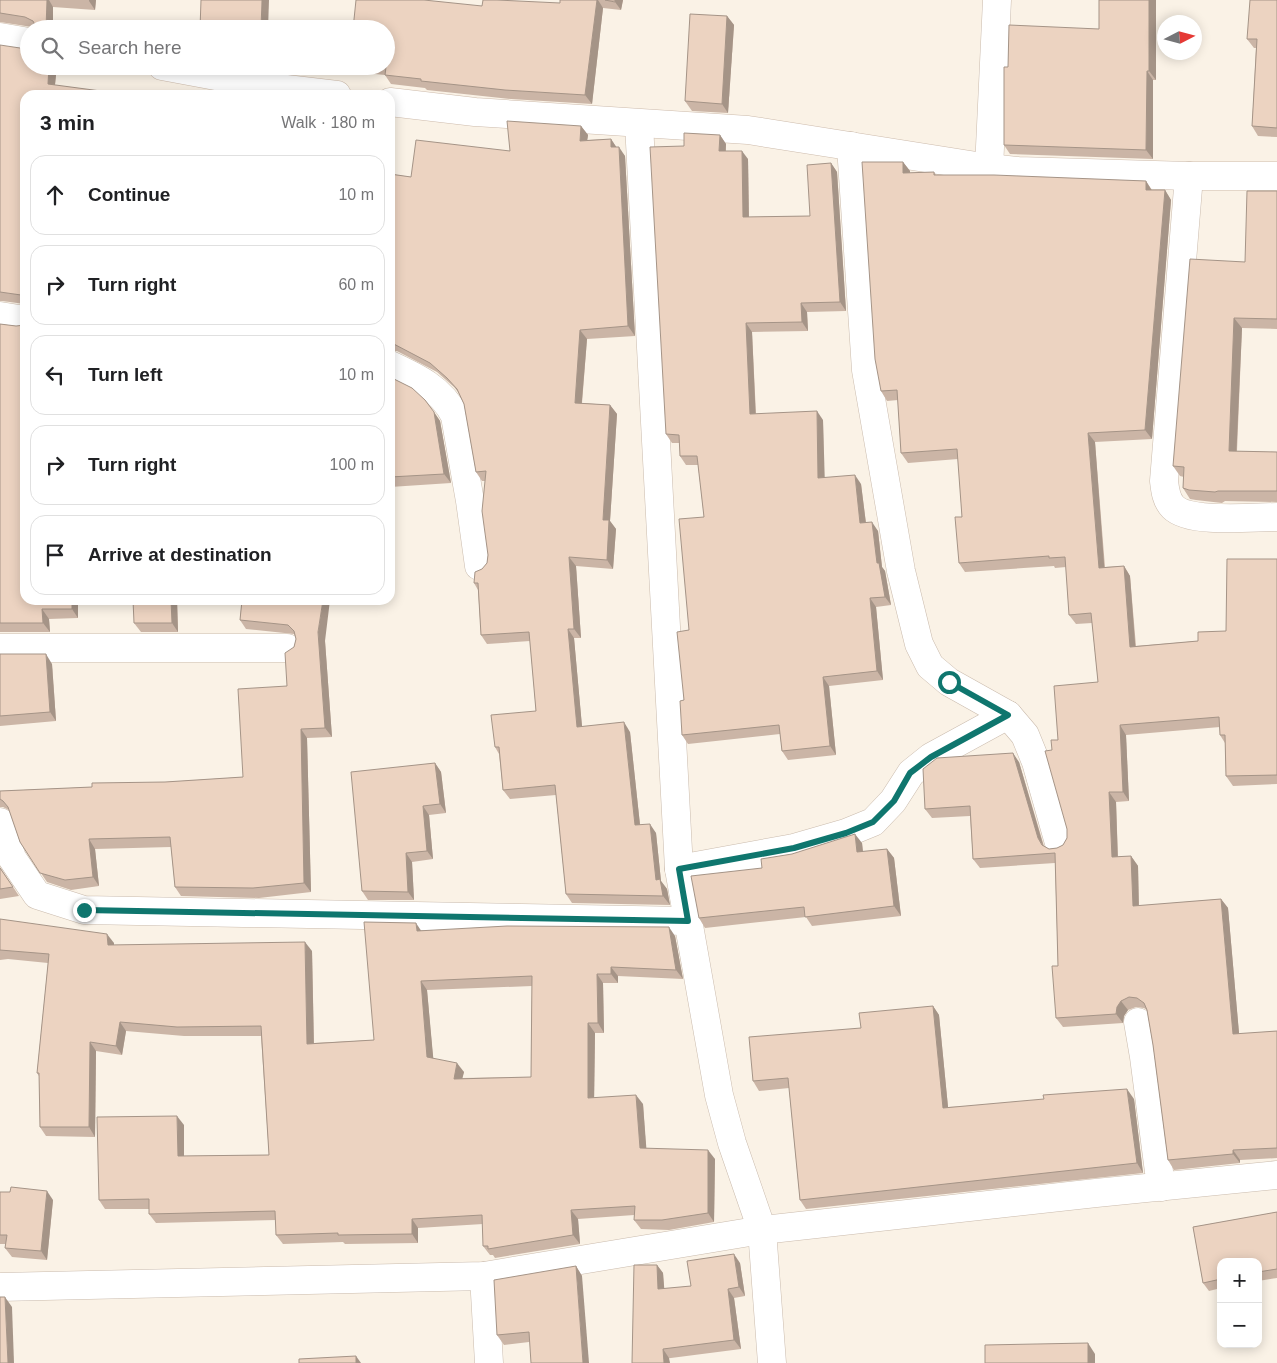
<!DOCTYPE html>
<html lang="en">
<head>
<meta charset="utf-8">
<style>
  :root { --surface:#fff; --page:#f6f6f6; --text:#202124; --muted:#757577; --line:#e0e0e0 }
  body { margin:0; font-family:Helvetica,sans-serif; background:var(--page); color:var(--text) }
  .controls { position:absolute; right:15px; bottom:15px; display:grid; overflow:hidden; border-radius:10px; box-shadow:0 2px 12px #0003 }
  .controls button { width:45px; height:45px; display:grid; place-items:center; padding:0; border:0; border-bottom:1px solid var(--line); background:var(--surface); color:var(--text); font:25px sans-serif }
  .compass { position:absolute; left:1157px; top:15px; width:45px; height:45px; border-radius:50%; background:var(--surface); box-shadow:0 2px 12px #0003; rotate:84deg }
  .stop { position:absolute; width:15px; height:15px; margin:-11px; border:4px solid #0f766e; border-radius:50%; background:#fff }
  .stop.end { background:#0f766e; border-color:#fff; box-shadow:0 1px 5px #0008 }
  .list { margin:0; padding:0; list-style:none }
  h2 { display:flex; justify-content:space-between; align-items:center; height:65px; margin:0; padding:0 20px; font-size:21px }
  h2 small { font-size:16px; font-weight:400; color:var(--muted) }
  .list li { display:grid; grid-template-columns:32px 1fr auto; gap:15px; align-items:center; box-sizing:border-box; height:80px; margin:0 10px 10px; padding:0 10px; border:1px solid var(--line); border-radius:15px }
  .list b { display:block; font-size:19px; white-space:nowrap }
  .list em { font-size:16px; font-style:normal; color:var(--muted) }
  .icon { flex:none; width:28px; height:28px; fill:none; stroke:currentColor; stroke-width:2; stroke-linecap:round; stroke-linejoin:round }
  .map { position:relative; flex:none; width:1277px; height:1363px; overflow:hidden }
  .search { position:absolute; background:var(--surface); box-shadow:0 2px 12px #0003; left:20px; top:20px; width:375px; height:55px; display:flex; align-items:center; gap:12px; box-sizing:border-box; padding:0 18px; border-radius:28px; color:var(--muted); font-size:19px }
  .panel { position:absolute; background:var(--surface); box-shadow:0 2px 12px #0003; left:20px; top:90px; width:375px; height:515px; border-radius:15px }
  .map>svg:first-child { display:block }
  .lines { fill:none; stroke-linecap:round; stroke-linejoin:round }
  .street-casing { stroke:#cabbad; stroke-width:29 }
  .secondary-casing { stroke:#cdbbac; stroke-width:29 }
  .street { stroke:#fff; stroke-width:28 }
  .secondary { stroke:#fff; stroke-width:28 }
  .wall { fill:#cbb5a6; fill-rule:evenodd }
  .shaded-wall { fill:#a59487 }
  .building { fill:#ecd3c1; stroke:#a59487; fill-rule:evenodd }
  .route { stroke:#0f766e; stroke-width:6 }
</style>
</head>
<body>
<div class="map">
<svg width="1277" height="1363" viewBox="0 0 1277 1363">
  <rect width="100%" height="100%" fill="#faf2e6"/>
  <g class="lines">
    <g class="street-casing">
      <g id="street">
        <polyline points="639,124 679,869 719,1095 732,1143 762,1230 772,1363"/>
        <polyline points="851,146 866,370 901,571 919,644 930,666 949,682 1008,715 1025,735 1036,762 1059,843"/>
        <polyline points="989,168 997,0"/>
        <path d="M1189,176L1164,481C1165,490 1166,500 1173,507C1190,524 1252,517 1277,517"/>
        <polyline points="0,316 25,320"/>
        <path d="M390,365C416,377 442,389 455,416L470,501L479,566"/>
        <polyline points="0,648 287,648"/>
        <polyline points="0,822 12,858 37,895 84,910 688,921"/>
        <polyline points="679,869 794,848 846,833 873,822 893,801 911,773 931,757 1008,715"/>
        <polyline points="1138,1022 1144,1057 1161,1187"/>
        <polyline points="484,1276 489,1363"/>
        <polyline points="0,1287 484,1276 762,1230 1096,1193 1277,1175"/>
      </g>
    </g>
    <g class="secondary-casing">
      <g id="secondary">
        <polyline points="0,37 29,42"/>
        <polyline points="162,66 286,89 337,95"/>
        <polyline points="390,102 475,112 748,130 989,168 1018,171 1189,176 1277,176"/>
      </g>
    </g>
    <use href="#street" class="street"/>
    <use href="#secondary" class="secondary"/>
  </g>
  <g class="wall">
    <polygon points="0,0 96,0 95,10 53,7 53,29 36,29 32,27 0,22"/>
    <polygon points="560,0 623,0 621,10 603,8 592,104 511,99 427,90 425,88 391,84 385,75 355,72 351,66 386,66 482,6 560,3"/>
    <polygon points="1156,0 1156,80 1153,80 1153,159 1010,154 1004,145 1008,67 1099,29"/>
    <polygon points="1277,0 1277,137 1258,136 1252,126 1256,48 1254,48 1247,39"/>
    <polygon points="727,16 734,25 728,113 692,111 685,101"/>
    <polygon points="0,45 29,66 51,66 51,68 56,75 55,85 25,95 25,304 2,301 0,301"/>
    <polygon points="581,126 588,135 587,140 611,139 616,147 625,156 635,336 587,339 582,403 610,405 617,414 610,521 616,529 613,569 576,566 581,638 574,638 582,727 630,732 640,825 656,833 661,881 667,889 670,905 572,903 566,894 556,795 510,799 503,790 499,754 495,747 536,711 530,641 487,644 481,635 478,590 474,583 487,563 488,555 485,481 482,481 476,472 464,404 458,392 454,387 437,372 397,351 390,351 390,174 411,177 510,151"/>
    <polygon points="720,135 726,144 726,151 748,159 749,217 810,216 831,163 837,172 846,311 807,312 808,331 752,332 756,414 823,420 824,478 861,484 866,523 878,531 882,567 885,571 891,605 876,607 883,680 829,686 836,755 788,760 782,751 780,734 688,744 682,735 689,630 704,517 698,465 686,465 680,456 680,443 672,443 666,434 684,146"/>
    <polygon points="903,162 910,171 910,173 934,172 936,175 1146,181 1152,190 1165,190 1171,200 1152,439 1095,442 1105,567 1124,566 1130,576 1136,646 1198,641 1226,631 1277,559 1277,784 1233,786 1226,776 1225,743 1220,735 1220,727 1126,735 1129,801 1116,802 1118,857 1131,856 1138,866 1139,906 1221,899 1228,908 1239,1034 1277,1031 1277,1158 1240,1160 1240,1163 1174,1170 1168,1160 1153,1045 1147,1010 1144,1008 1136,1007 1128,1010 1124,1016 1123,1023 1063,1027 1056,1018 1058,966 1055,863 980,868 973,859 970,816 932,818 925,809 1019,762 1044,846 1049,849 1057,848 1063,845 1067,838 1067,829 1052,750 1058,740 1098,682 1092,623 1076,624 1069,615 1066,567 1055,568 1054,566 965,572 959,563 962,517 958,459 908,463 901,453 898,400 887,401 881,391"/>
    <polygon points="1277,191 1277,329 1242,328 1237,451 1277,452 1277,502 1225,501 1222,503 1196,500 1190,499 1183,488 1184,477 1180,476 1173,466 1245,262"/>
    <polygon points="0,324 16,326 78,600 78,618 49,619 50,632 0,632"/>
    <polygon points="390,377 425,400 440,421 451,483 390,487"/>
    <polygon points="177,600 178,632 141,632 134,623"/>
    <polygon points="242,600 325,641 332,737 307,738 311,892 259,898 181,896 175,887 171,847 95,849 99,886 71,890 47,882 20,842 9,810 3,807 0,807 0,791 92,787 243,777 287,686 294,647 296,639 294,634 246,629 240,620"/>
    <polygon points="0,654 52,664 56,721 0,726"/>
    <polygon points="435,763 441,772 446,813 429,815 433,859 412,862 414,900 368,900 362,891"/>
    <polygon points="862,843 863,852 887,849 894,858 901,916 812,926 806,917 705,928 699,918 762,868"/>
    <polygon points="0,867 19,896 0,899"/>
    <path d="M0,919L114,943V945L312,951L314,1043L374,1040L422,931L675,936L683,979L618,976V983H603L604,1033H595L594,1098L643,1104L646,1148L715,1159L714,1222L669,1230L641,1229L634,1220V1215L578,1219L580,1244L495,1258L493,1255H490L483,1246V1224L418,1228V1243L345,1244L343,1242L283,1244L276,1235V1220L156,1223L149,1214V1209H105L99,1200L184,1125V1156L269,1155L261,1036H184L126,1031L122,1055L96,1051L95,1137L46,1136L40,1127L39,1076L37,1073L48,963L8,959L0,960ZM532,986L531,1077L462,1078L464,1072L433,1058L427,990Z"/>
    <polygon points="933,1006 939,1015 948,1107 1134,1099 1143,1173 806,1209 800,1200 789,1088 759,1091 753,1081 861,1028"/>
    <polygon points="0,1192 53,1200 47,1260 12,1257 5,1248 6,1244 0,1244"/>
    <polygon points="1277,1212 1277,1278 1258,1281 1258,1262 1221,1262 1221,1288 1209,1291 1203,1283 1193,1227"/>
    <polygon points="740,1263 745,1296 734,1298 741,1349 632,1363 657,1265 663,1273 664,1289 691,1286"/>
    <polygon points="576,1266 582,1276 529,1342 504,1345 497,1335"/>
  </g>
  <g class="shaded-wall">
    <polygon points="47,0 49,0 53,7 53,29 46,29"/>
    <polygon points="89,0 96,0 95,10 89,1"/>
    <polygon points="262,0 269,0 268,29 261,29"/>
    <polygon points="597,0 598,0 603,8 592,104 585,95"/>
    <polygon points="615,0 623,0 621,10 615,2"/>
    <polygon points="1149,0 1156,0 1156,80 1149,71"/>
    <polygon points="727,16 734,25 728,113 722,104"/>
    <polygon points="45,66 51,66 51,68 56,75 54,93 48,84"/>
    <polygon points="1147,71 1153,80 1153,159 1146,150"/>
    <polygon points="581,126 588,135 586,150 580,141"/>
    <polygon points="720,135 726,144 725,160 719,151"/>
    <polygon points="611,139 617,148 611,147"/>
    <polygon points="619,147 625,156 635,336 628,326"/>
    <polygon points="742,151 748,159 749,226 743,217"/>
    <polygon points="903,162 910,171 910,182 903,173"/>
    <polygon points="831,163 837,172 846,311 840,302"/>
    <polygon points="1146,181 1152,191 1146,190"/>
    <polygon points="1165,190 1171,200 1152,439 1145,430"/>
    <polygon points="801,303 807,312 808,331 802,322"/>
    <polygon points="1234,318 1242,328 1236,461 1229,451"/>
    <polygon points="746,323 752,332 756,423 750,414"/>
    <polygon points="580,330 587,339 581,412 575,403"/>
    <polygon points="610,405 617,414 610,521 616,529 613,569 607,560 603,520"/>
    <polygon points="817,411 823,420 825,487 818,478"/>
    <polygon points="434,412 440,421 451,483 444,474"/>
    <polygon points="1088,433 1095,442 1105,577 1099,568"/>
    <polygon points="855,475 861,484 867,532 860,523"/>
    <polygon points="872,522 878,531 882,567 885,571 891,605 885,597 877,563"/>
    <polygon points="569,557 576,566 581,638 574,629"/>
    <polygon points="1124,566 1130,576 1136,656 1130,647"/>
    <polygon points="870,598 876,607 883,680 877,671"/>
    <polygon points="72,600 78,600 78,618 72,609"/>
    <polygon points="171,600 177,600 178,632 172,623"/>
    <polygon points="323,600 330,600 325,641 332,737 325,728 318,632"/>
    <polygon points="42,609 49,619 50,632 43,623"/>
    <polygon points="568,629 574,638 583,737 577,727"/>
    <polygon points="46,654 52,664 56,721 50,712"/>
    <polygon points="823,677 829,686 836,755 830,746"/>
    <polygon points="624,722 630,732 641,834 635,825"/>
    <polygon points="1120,725 1126,735 1129,801 1123,792"/>
    <polygon points="301,729 307,738 311,892 304,883"/>
    <polygon points="1013,753 1019,762 1044,848 1049,854 1038,838"/>
    <polygon points="435,763 441,772 446,813 440,804"/>
    <polygon points="1109,792 1116,802 1118,866 1112,857"/>
    <polygon points="423,806 429,815 433,859 427,851"/>
    <polygon points="650,824 656,833 661,881 667,889 670,905 663,896 656,880"/>
    <polygon points="855,834 862,843 864,862 857,852"/>
    <polygon points="89,839 95,849 99,886 93,877"/>
    <polygon points="887,849 894,858 901,916 894,906"/>
    <polygon points="406,853 412,862 414,900 408,892"/>
    <polygon points="1131,856 1138,866 1139,916 1133,906"/>
    <polygon points="1221,899 1228,908 1240,1044 1233,1034"/>
    <polygon points="416,923 422,932 417,931"/>
    <polygon points="669,927 675,936 683,979 676,970"/>
    <polygon points="107,934 114,943 114,954 108,945"/>
    <polygon points="305,942 312,951 314,1053 307,1044"/>
    <polygon points="611,967 618,976 618,983 611,974"/>
    <polygon points="597,974 603,983 604,1033 598,1023"/>
    <polygon points="421,981 427,990 434,1066 427,1057"/>
    <polygon points="1121,1001 1128,1010 1124,1016 1123,1023 1116,1014 1117,1007"/>
    <polygon points="933,1006 939,1015 949,1117 943,1108"/>
    <polygon points="120,1022 126,1031 122,1055 116,1046"/>
    <polygon points="588,1023 595,1033 594,1107 588,1098"/>
    <polygon points="90,1042 96,1051 95,1137 89,1127"/>
    <polygon points="457,1063 464,1072 460,1088 454,1079"/>
    <polygon points="1127,1089 1134,1099 1143,1173 1137,1163"/>
    <polygon points="636,1095 643,1104 647,1157 640,1148"/>
    <polygon points="177,1116 184,1125 184,1166 178,1156"/>
    <polygon points="708,1150 715,1159 714,1222 708,1213"/>
    <polygon points="1233,1150 1240,1160 1240,1163 1233,1154"/>
    <polygon points="47,1191 53,1200 47,1260 41,1251"/>
    <polygon points="571,1210 578,1219 580,1244 573,1235"/>
    <polygon points="412,1219 418,1228 418,1243 412,1234"/>
    <polygon points="734,1254 740,1263 745,1296 739,1287"/>
    <polygon points="657,1265 663,1273 665,1298 658,1289"/>
    <polygon points="576,1266 582,1276 589,1363 583,1363"/>
    <polygon points="728,1289 734,1298 741,1349 734,1340"/>
    <polygon points="5,1297 12,1307 14,1363 8,1363"/>
    <polygon points="1088,1343 1095,1354 1095,1363 1088,1363"/>
    <polygon points="663,1349 669,1358 670,1363 664,1363"/>
    <polygon points="356,1356 361,1363 356,1363"/>
  </g>
  <g class="building">
    <polygon points="0,0 47,0 46,29 37,29 33,21 25,17 0,13"/>
    <polygon points="201,0 262,0 261,29 200,29"/>
    <polygon points="356,0 424,0 482,6 483,0 497,0 560,3 560,0 597,0 585,95 505,90 421,81 421,79 385,75 386,67 376,66 386,66 386,29 353,29"/>
    <polygon points="605,0 615,0 615,2"/>
    <polygon points="1099,0 1149,0 1149,71 1147,71 1146,150 1004,145 1004,67 1008,67 1009,25 1099,29"/>
    <polygon points="1250,0 1277,0 1277,128 1252,126 1257,39 1247,39"/>
    <polygon points="690,14 727,16 722,104 685,101"/>
    <polygon points="0,45 20,48 27,48 29,47 29,66 49,66 48,84 131,95 25,95 25,297 21,295 0,292"/>
    <polygon points="507,121 581,126 580,141 611,139 611,147 619,147 628,326 580,330 575,403 610,405 603,520 609,520 607,560 569,557 574,629 568,629 577,727 624,722 635,825 650,824 656,880 660,879 663,896 566,894 555,785 503,790 499,747 495,747 491,715 536,711 529,632 481,635 478,583 474,583 475,572 482,569 487,563 488,555 482,511 486,471 476,472 464,404 457,389 447,378 430,363 390,342 390,174 411,177 416,140 510,151"/>
    <polygon points="684,133 720,135 719,151 742,151 743,217 810,216 807,165 831,163 840,302 801,303 802,322 746,323 750,414 817,411 818,478 855,475 860,523 872,522 877,563 879,563 885,597 870,598 877,671 823,677 830,746 782,751 779,725 682,735 680,701 684,700 677,632 689,630 679,519 704,517 697,456 680,456 679,435 666,434 650,147 684,146"/>
    <polygon points="862,162 903,162 903,173 934,172 934,175 994,175 1146,181 1146,190 1165,190 1145,430 1088,433 1099,568 1124,566 1130,647 1198,641 1198,632 1226,631 1227,559 1277,559 1277,775 1226,776 1225,735 1220,735 1219,717 1120,725 1123,792 1109,792 1112,857 1131,856 1133,906 1221,899 1233,1034 1277,1031 1277,1148 1233,1150 1233,1154 1168,1160 1153,1045 1147,1010 1144,1003 1137,998 1129,997 1121,1001 1117,1007 1116,1014 1056,1018 1052,966 1058,966 1055,853 973,859 970,806 925,809 923,769 937,758 1013,753 1038,838 1042,845 1049,849 1057,848 1063,845 1067,838 1067,829 1045,751 1052,750 1051,740 1058,740 1054,686 1098,682 1091,613 1069,615 1065,557 1049,558 1049,556 959,563 955,517 962,517 957,449 901,453 897,390 881,391 875,359"/>
    <polygon points="1247,191 1277,191 1277,319 1234,318 1229,451 1277,452 1277,491 1218,491 1215,492 1189,490 1183,488 1184,467 1173,466 1190,259 1245,262"/>
    <polygon points="0,324 16,326 25,325 25,600 72,600 72,609 42,609 43,623 0,623"/>
    <polygon points="390,377 412,388 425,400 434,412 444,474 390,477"/>
    <polygon points="133,600 171,600 172,623 134,623"/>
    <polygon points="242,600 323,600 318,632 325,728 301,729 304,883 253,888 175,887 170,837 89,839 93,877 65,880 40,873 20,842 8,807 3,801 0,799 0,791 92,787 92,783 165,782 243,777 238,689 287,686 285,653 294,647 296,639 294,631 288,625 240,620"/>
    <polygon points="0,654 46,654 50,712 0,716"/>
    <polygon points="435,763 440,804 423,806 427,851 406,853 408,892 362,891 351,772"/>
    <polygon points="855,834 857,852 887,849 894,906 805,917 804,907 699,918 691,876 762,868 761,859 792,854"/>
    <polygon points="0,868 13,887 0,889"/>
    <path d="M0,919L107,934L108,945L305,942L307,1044L374,1040L364,922L416,923L417,931L507,926L669,927L676,970L611,967V974H597L598,1023H588V1098L636,1095L640,1148L708,1150V1213L662,1220H634L635,1206L571,1210L573,1235L488,1249V1246H483L482,1215L412,1219V1234L338,1235V1233L276,1235L275,1211L149,1214V1199L99,1200L97,1117L177,1116L178,1156L269,1155L261,1026L177,1027L120,1022L116,1046L90,1042L89,1127H40L39,1073H37L49,954L0,950ZM532,976L531,1077L454,1079L457,1063L427,1057L421,981Z"/>
    <polygon points="933,1006 943,1108 1044,1099 1043,1095 1127,1089 1137,1163 800,1200 788,1078 753,1081 749,1037 861,1028 859,1013"/>
    <polygon points="11,1187 47,1191 41,1251 5,1248 7,1235 0,1235 0,1192 10,1192"/>
    <polygon points="1277,1212 1277,1269 1258,1272 1258,1262 1221,1262 1221,1279 1203,1283 1193,1227"/>
    <polygon points="734,1254 739,1287 728,1289 734,1340 663,1349 664,1363 632,1363 634,1265 657,1265 658,1289 691,1286 687,1261"/>
    <polygon points="576,1266 583,1363 531,1363 529,1332 497,1335 494,1280"/>
    <polygon points="0,1297 5,1297 8,1363 0,1363"/>
    <polygon points="1088,1343 1088,1363 985,1363 985,1345"/>
    <polygon points="356,1356 356,1363 299,1363 299,1359"/>
  </g>
  <g class="lines">
    <polyline class="route" points="84,910 688,921 679,869 794,848 846,833 873,822 894,801 910,773 931,757 1008,715 949,682"/>
  </g>
</svg>
<div class="controls">
<button>+</button>
<button>−</button>
</div>
<svg class="compass" viewBox="-18 -18 36 36"><path d="M0-13l5 13h-10z" fill="#e53935"/><path d="M0 13l5-13h-10z" fill="#757577"/></svg>
<div class="stop" style="left:949px;top:682px"></div>
<div class="stop end" style="left:84px;top:910px"></div>
<div class="search"><svg class="icon" aria-label="search" viewBox="0 0 24 24"><circle cx="10" cy="10" r="6"/><path d="M15 15l6 6"/></svg>Search here</div>
<section class="panel">
<h2>3 min<small>Walk · 180 m</small></h2>
<ul class="list">
<li><svg class="icon" aria-label="ahead" viewBox="0 0 24 24"><path d="M12 20V5M6 11l6-6 6 6"/></svg><div><b>Continue</b></div><em>10 m</em></li>
<li><svg class="icon" aria-label="right" viewBox="0 0 24 24"><path d="M7 20v-9h11M14 6l5 5-5 5"/></svg><div><b>Turn right</b></div><em>60 m</em></li>
<li><svg class="icon" aria-label="left" viewBox="0 0 24 24"><path d="M17 20v-9H6M10 6l-5 5 5 5"/></svg><div><b>Turn left</b></div><em>10 m</em></li>
<li><svg class="icon" aria-label="right" viewBox="0 0 24 24"><path d="M7 20v-9h11M14 6l5 5-5 5"/></svg><div><b>Turn right</b></div><em>100 m</em></li>
<li><svg class="icon" aria-label="arrive" viewBox="0 0 24 24"><path d="M6 21V4h12l-3 4 3 4H6"/></svg><div><b>Arrive at destination</b></div></li>
</ul>
</section>
</div>
</body>
</html>
